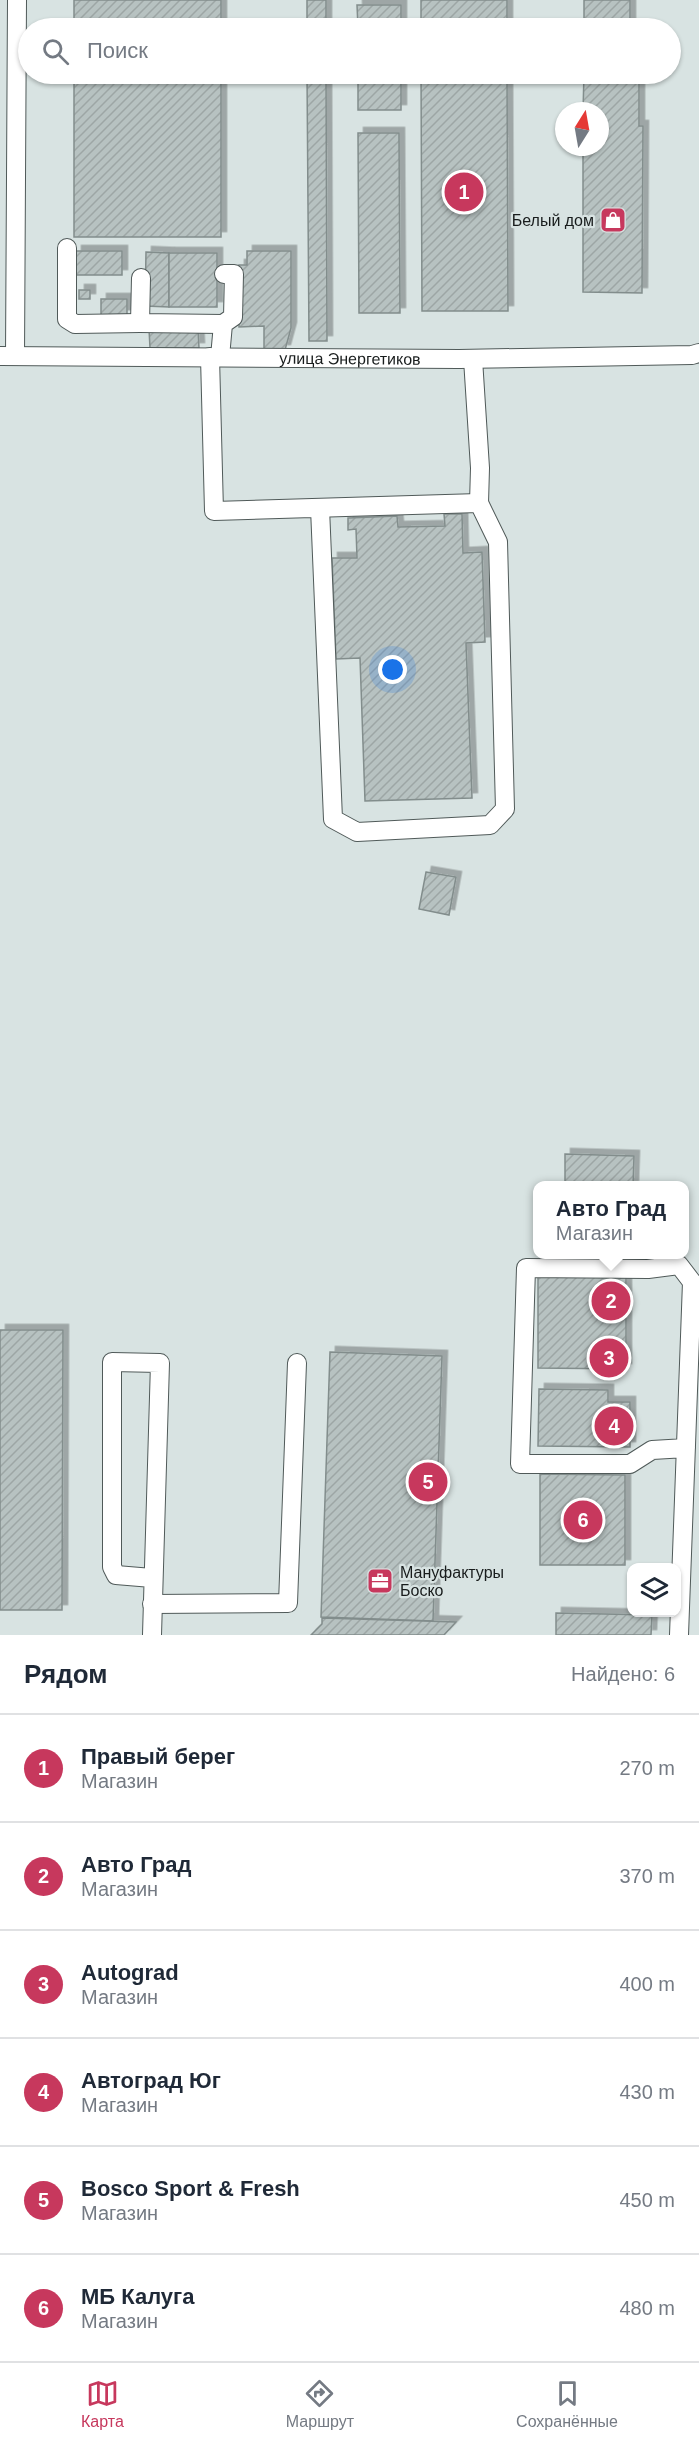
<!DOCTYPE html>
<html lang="ru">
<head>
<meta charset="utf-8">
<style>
  :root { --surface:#fff; --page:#f6f6f7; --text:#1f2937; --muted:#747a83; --line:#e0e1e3; --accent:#c7385d }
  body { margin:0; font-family:Helvetica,sans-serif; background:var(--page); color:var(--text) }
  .controls { position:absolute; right:18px; bottom:18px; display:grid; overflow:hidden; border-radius:12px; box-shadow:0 2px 4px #0004 }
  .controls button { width:54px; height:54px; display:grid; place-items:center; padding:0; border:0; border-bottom:2px solid var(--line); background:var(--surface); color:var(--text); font:30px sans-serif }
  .compass { position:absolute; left:555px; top:102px; width:54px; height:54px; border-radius:50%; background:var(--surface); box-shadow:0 2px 4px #0004; rotate:11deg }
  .you { position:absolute; left:393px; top:670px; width:21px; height:21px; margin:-15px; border:4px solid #fff; border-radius:50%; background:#1a73e8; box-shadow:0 0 0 9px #1a73e833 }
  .badge { display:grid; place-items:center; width:39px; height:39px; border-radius:50%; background:var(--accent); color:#fff; font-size:20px; font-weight:700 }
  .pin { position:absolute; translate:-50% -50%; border:3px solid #fff; box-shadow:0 2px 6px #0006 }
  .popup { position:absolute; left:533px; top:1181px; width:156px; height:78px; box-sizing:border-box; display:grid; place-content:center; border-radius:12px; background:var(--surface); filter:drop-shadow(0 2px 4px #0005); font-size:20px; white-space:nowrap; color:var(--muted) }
  .popup b { font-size:22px; color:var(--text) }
  .popup::after { content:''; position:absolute; left:50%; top:100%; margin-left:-12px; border:12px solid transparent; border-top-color:var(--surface) }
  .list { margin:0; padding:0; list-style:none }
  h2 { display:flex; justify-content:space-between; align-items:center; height:78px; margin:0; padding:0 24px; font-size:26px }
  h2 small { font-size:20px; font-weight:400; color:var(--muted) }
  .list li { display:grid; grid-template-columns:39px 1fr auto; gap:18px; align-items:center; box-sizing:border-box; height:108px; padding:0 24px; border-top:2px solid var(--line) }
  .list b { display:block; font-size:22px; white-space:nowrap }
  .list p { margin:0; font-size:20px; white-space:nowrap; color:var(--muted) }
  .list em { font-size:20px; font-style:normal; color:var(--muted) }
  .icon { flex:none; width:33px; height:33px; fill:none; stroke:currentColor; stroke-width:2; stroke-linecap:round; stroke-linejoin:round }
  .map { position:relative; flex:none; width:699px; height:1635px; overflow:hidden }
  .search { position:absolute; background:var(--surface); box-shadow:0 2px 4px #0004; left:18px; right:18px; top:18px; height:66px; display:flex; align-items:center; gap:15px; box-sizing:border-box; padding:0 21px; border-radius:33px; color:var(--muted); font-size:22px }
  .sheet { height:726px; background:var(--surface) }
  nav { display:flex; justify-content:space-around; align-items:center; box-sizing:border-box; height:84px; border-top:2px solid var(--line); background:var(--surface); font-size:16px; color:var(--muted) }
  nav a { display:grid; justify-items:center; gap:3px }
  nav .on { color:var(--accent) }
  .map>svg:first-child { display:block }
  .building { fill:url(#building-hatch); stroke:#828d8c; stroke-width:1.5; filter:url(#shadow) }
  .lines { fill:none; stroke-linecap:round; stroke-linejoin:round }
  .minor-casing { stroke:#505a59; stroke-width:20 }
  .minor { stroke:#fff; stroke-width:18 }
  .labels { text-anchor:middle; stroke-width:4.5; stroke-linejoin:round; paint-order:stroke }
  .poi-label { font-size:16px; fill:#181c1c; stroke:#d8e3e2; text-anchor:end }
  .street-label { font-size:16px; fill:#181c1c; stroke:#d8e3e2 }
</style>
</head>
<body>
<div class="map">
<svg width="699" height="1635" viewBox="0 0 699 1635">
  <defs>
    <pattern id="building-hatch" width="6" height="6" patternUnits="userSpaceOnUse" patternTransform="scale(1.5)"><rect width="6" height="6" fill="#b7c2c1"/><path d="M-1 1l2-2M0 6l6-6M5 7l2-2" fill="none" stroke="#9da6a5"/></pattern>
    <filter id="shadow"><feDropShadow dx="5.5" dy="-5.5" stdDeviation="0" flood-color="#0004"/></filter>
  </defs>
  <rect width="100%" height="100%" fill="#d8e3e2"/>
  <g class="building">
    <rect x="74" y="0" width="147" height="28"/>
    <rect x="307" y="0" width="19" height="28"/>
    <rect x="421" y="0" width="86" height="28"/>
    <rect x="584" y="0" width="46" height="28"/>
    <polygon points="357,5 401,5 401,28 358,28"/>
    <rect x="74" y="74" width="147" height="163"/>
    <polygon points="307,74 326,74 327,341 309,341"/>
    <rect x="358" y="74" width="43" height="36"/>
    <polygon points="421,74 507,74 508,311 422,311"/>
    <polygon points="584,74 630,74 630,82 639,82 639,126 643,126 642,293 583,292 583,147 600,147 600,111 583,111"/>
    <polygon points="358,133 399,133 400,313 359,313"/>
    <rect x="76" y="251" width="46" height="24"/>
    <polygon points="247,251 291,251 291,328 285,350 264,350 264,326 239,327 239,265 247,265"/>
    <polygon points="146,252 169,253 169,307 145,306"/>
    <rect x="169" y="253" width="48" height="54"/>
    <rect x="79" y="290" width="11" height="9"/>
    <polygon points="101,299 127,299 127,315 101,316"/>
    <polygon points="149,329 198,329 199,348 150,348"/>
    <polygon points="444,514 462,514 463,553 482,552 485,642 466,643 472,798 365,801 360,658 336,659 332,558 357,558 356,529 348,530 348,518 397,516 398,527 445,526"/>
    <polygon points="426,872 456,877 449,915 419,909"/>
    <polygon points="565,1154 634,1156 633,1186 565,1186"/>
    <polygon points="538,1276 626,1276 626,1369 538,1368"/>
    <polygon points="0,1330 63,1330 62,1610 0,1610"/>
    <polygon points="330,1352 442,1356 433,1621 321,1617"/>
    <polygon points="539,1389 608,1390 608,1402 630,1402 630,1447 538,1446"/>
    <polygon points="540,1474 625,1475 625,1565 540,1565"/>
    <polygon points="556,1613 652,1615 651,1635 556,1635"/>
    <polygon points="322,1618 456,1622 444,1635 311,1635 322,1624"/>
  </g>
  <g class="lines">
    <g class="minor-casing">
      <g id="minor">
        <polyline points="67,248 67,319 75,324 140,323"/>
        <polyline points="141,278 140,323 223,324"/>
        <path id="s1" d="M0,356L459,359L692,355L699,353"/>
        <polyline points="15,356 17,0"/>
        <polyline points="210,357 214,511 479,503 498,542 505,809 490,825 357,832 333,819 320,508"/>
        <polyline points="220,357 223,324 233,317 234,274 224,274"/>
        <polyline points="473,359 480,468 479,503"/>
        <polyline points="152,1604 288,1603 297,1363"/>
        <polyline points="152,1635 160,1363 112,1362 112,1567 116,1575 152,1578"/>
        <polyline points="679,1635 692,1282 679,1265 648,1269 526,1268 520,1464 630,1464 652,1450 686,1448"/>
      </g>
    </g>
    <use href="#minor" class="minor"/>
  </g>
  <defs>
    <g id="shop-square" transform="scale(1.35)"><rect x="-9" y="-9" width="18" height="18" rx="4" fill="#c7385d" stroke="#d8e3e2"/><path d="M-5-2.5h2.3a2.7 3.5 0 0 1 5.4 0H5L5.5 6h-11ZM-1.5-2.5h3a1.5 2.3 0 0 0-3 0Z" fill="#fff"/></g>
    <g id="office-square" transform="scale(1.35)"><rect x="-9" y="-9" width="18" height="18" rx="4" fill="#c7385d" stroke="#d8e3e2"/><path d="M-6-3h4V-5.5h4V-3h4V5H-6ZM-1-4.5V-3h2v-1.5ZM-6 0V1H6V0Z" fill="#fff"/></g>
  </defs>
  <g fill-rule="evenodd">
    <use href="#shop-square" x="613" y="220"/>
    <use href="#office-square" x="380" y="1581"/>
  </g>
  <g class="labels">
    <g class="poi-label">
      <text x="594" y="226">Белый дом</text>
      <text x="400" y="1578" text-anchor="start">Мануфактуры<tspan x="400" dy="18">Боско</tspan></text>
    </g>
    <g class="street-label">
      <text dy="6" stroke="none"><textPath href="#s1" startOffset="350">улица Энергетиков</textPath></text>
    </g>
  </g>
</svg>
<div class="controls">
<button><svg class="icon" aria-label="layers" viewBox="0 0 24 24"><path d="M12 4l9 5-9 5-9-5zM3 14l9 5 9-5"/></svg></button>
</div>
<svg class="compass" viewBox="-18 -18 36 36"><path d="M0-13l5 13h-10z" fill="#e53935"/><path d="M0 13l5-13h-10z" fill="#747a83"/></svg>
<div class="you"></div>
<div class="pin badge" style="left:464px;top:192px">1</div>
<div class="pin badge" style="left:611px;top:1301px">2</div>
<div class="popup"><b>Авто Град</b>Магазин</div>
<div class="pin badge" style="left:609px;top:1358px">3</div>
<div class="pin badge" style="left:614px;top:1426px">4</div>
<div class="pin badge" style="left:428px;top:1482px">5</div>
<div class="pin badge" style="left:583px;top:1520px">6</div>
<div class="search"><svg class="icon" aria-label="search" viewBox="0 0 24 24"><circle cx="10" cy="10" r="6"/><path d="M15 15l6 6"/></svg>Поиск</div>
</div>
<section class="sheet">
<h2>Рядом<small>Найдено: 6</small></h2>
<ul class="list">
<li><span class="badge">1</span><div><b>Правый берег</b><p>Магазин</p></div><em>270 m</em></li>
<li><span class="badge">2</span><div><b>Авто Град</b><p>Магазин</p></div><em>370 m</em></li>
<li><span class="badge">3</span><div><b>Autograd</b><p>Магазин</p></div><em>400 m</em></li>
<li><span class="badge">4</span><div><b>Автоград Юг</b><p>Магазин</p></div><em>430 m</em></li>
<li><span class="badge">5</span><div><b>Bosco Sport &amp; Fresh</b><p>Магазин</p></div><em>450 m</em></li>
<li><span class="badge">6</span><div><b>МБ Калуга</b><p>Магазин</p></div><em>480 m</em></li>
</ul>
</section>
<nav>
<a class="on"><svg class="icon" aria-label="map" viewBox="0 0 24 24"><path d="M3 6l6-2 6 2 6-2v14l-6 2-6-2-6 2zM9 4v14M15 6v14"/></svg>Карта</a>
<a><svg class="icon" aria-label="directions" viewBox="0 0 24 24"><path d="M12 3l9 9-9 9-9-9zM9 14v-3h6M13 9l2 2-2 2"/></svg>Маршрут</a>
<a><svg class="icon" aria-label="saved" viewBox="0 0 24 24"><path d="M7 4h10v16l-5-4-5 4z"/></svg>Сохранённые</a>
</nav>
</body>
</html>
